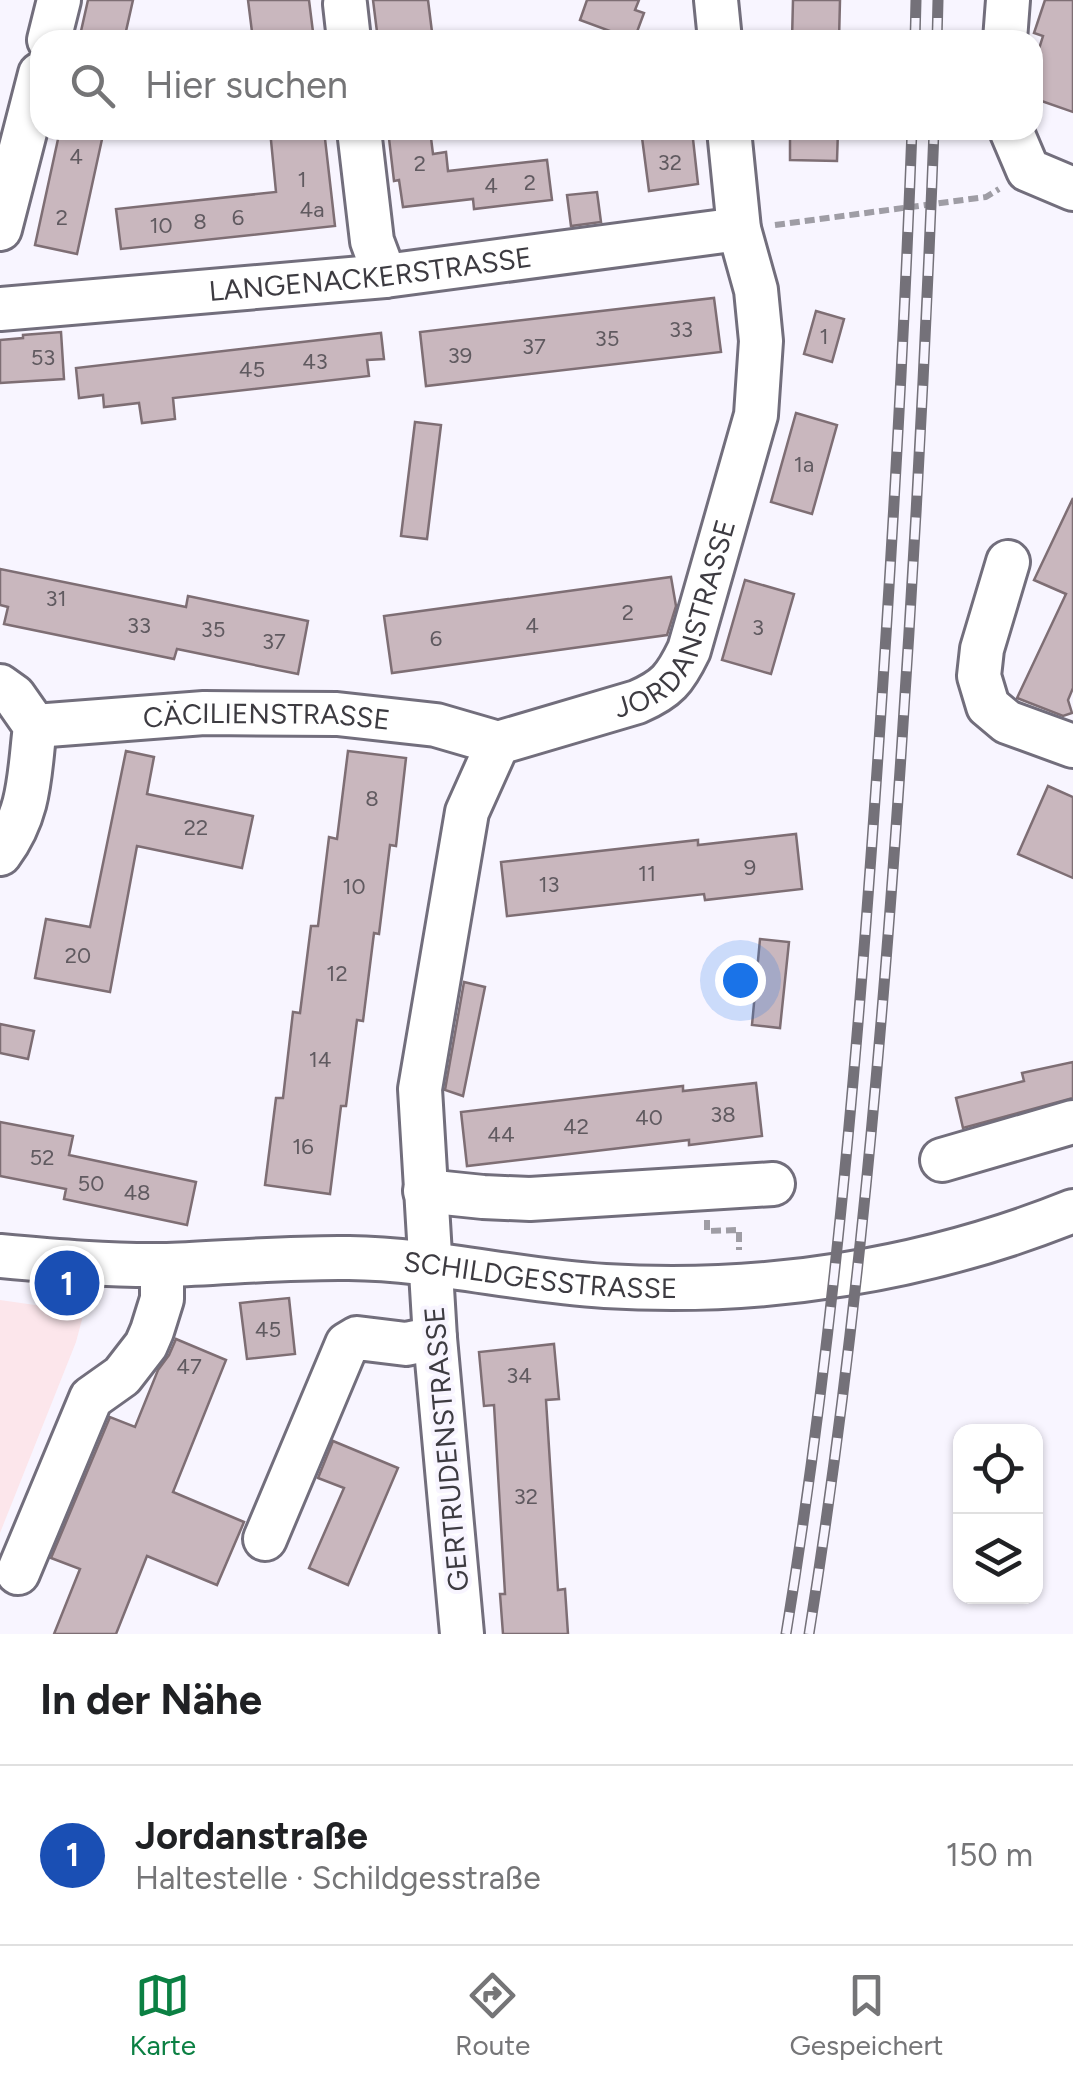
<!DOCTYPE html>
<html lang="de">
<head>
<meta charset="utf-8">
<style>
  :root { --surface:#fff; --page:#f2f2f2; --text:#202124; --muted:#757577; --line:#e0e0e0; --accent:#0b8043 }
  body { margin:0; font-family:Figtree,sans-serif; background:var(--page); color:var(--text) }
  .controls { position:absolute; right:30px; bottom:30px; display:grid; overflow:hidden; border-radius:20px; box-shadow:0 2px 8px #0004 }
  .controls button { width:90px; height:90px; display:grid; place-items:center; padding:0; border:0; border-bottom:2px solid var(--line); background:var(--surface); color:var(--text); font:50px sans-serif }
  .you { position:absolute; left:740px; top:980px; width:35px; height:35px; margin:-25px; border:8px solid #fff; border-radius:50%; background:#1a73e8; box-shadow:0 0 0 15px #1a73e833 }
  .badge { display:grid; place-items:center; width:65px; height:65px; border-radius:50%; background:var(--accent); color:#fff; font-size:32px; font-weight:700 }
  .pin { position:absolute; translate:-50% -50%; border:5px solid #fff; box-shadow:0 2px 10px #0006 }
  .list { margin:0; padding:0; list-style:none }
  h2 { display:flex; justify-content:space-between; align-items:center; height:130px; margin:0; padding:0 40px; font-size:42px }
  h2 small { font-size:32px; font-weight:400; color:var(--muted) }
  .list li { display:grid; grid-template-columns:65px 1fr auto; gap:30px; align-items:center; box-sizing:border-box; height:180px; padding:0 40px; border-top:2px solid var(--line) }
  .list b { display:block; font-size:38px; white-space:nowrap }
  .list p { margin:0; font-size:32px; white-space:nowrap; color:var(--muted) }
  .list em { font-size:32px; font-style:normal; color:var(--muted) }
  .icon { flex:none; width:55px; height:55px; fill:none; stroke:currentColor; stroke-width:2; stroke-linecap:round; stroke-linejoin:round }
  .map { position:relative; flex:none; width:1073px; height:1634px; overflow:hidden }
  .search { position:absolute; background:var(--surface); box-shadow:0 2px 8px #0004; left:30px; right:30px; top:30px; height:110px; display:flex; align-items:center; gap:25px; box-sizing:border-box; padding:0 35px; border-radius:30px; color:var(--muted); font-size:38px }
  .sheet { height:310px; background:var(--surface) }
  nav { display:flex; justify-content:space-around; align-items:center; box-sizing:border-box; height:140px; border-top:2px solid var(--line); background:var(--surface); font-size:28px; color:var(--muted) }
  nav a { display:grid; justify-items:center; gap:5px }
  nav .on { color:var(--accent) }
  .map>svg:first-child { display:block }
  .industrial { fill:#fce6eb }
  .building { fill:#c9b7be; stroke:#7e6e74; stroke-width:2.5 }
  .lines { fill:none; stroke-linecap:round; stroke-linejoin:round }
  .minor-casing { stroke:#726e7c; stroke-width:48 }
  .path { stroke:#9f9da5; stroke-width:6; stroke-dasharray:10 5; stroke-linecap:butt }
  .minor { stroke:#fff; stroke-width:42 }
  .rail-casing { stroke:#747179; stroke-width:11 }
  .rail { stroke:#f8f5ff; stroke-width:8; stroke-dasharray:22; stroke-linecap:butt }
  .labels { text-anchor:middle; stroke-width:8; stroke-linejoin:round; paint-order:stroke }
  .number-label { font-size:22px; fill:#605a60 }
  .street-label { font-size:28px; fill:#3d3b41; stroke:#f8f5ff }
</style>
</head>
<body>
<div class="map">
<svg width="1073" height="1634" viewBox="0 0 1073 1634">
  <rect width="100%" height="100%" fill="#f8f5ff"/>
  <polygon class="industrial" points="0,1300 84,1312 76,1342 0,1533"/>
  <g class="building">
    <polygon points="88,0 133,0 124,40 79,40"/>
    <polygon points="248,0 309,0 314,40 253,40"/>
    <polygon points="373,0 428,0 433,40 378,40"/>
    <polygon points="587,0 639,0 635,10 644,13 634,40 580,20"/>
    <polygon points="793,0 840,0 839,40 792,40"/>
    <polygon points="1045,0 1073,0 1073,112 1033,98 1033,68 1043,36 1034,33"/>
    <polygon points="60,130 104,130 77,254 35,245"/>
    <polygon points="270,130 324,130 335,226 121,249 116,209 276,192"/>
    <polygon points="388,130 430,130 433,154 446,152 448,171 547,160 552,200 474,209 473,199 403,207 399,180 394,181"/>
    <polygon points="641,130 692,130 698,184 649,191"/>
    <polygon points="790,130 838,130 837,161 790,160"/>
    <polygon points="597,192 601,222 571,226 567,195"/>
    <polygon points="714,298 721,352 426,386 420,332"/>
    <polygon points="816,311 844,319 832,362 804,354"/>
    <polygon points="61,332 64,379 0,383 0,340 23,338 23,335"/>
    <polygon points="381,333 384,359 367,360 369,376 173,398 175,419 142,423 139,403 104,407 103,395 79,398 76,368"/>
    <polygon points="796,413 837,425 812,514 771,502"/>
    <polygon points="415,422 441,425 427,539 401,536"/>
    <polygon points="1073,498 1073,688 1068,700 1072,713 1063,716 1017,698 1066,594 1034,580"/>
    <polygon points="0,569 186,607 188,596 308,621 298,674 177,649 174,659 4,624 8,607 0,605"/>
    <polygon points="671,577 676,606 667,635 392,673 384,616"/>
    <polygon points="745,580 794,594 771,674 722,660"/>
    <polygon points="126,751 154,757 147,794 253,816 242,868 137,846 110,992 35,978 46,919 90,927"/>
    <polygon points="348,751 406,758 396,846 390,845 379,934 374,933 363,1021 357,1020 346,1106 341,1106 330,1194 265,1185 276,1098 283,1098 293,1012 300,1013 311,926 318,926 329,837 337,839"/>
    <polygon points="1048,786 1073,797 1073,878 1018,854"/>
    <polygon points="796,834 802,889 705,900 704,894 507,916 501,862 698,840 698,845"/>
    <polygon points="760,939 789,942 780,1028 752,1025"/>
    <polygon points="464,982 485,987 463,1096 445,1090"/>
    <polygon points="0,1024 34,1031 28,1059 0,1053"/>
    <polygon points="1073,1062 1073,1098 963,1128 956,1098 1024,1081 1022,1073"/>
    <polygon points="756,1083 762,1136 689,1145 689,1140 467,1166 461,1112 683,1086 683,1091"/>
    <polygon points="0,1122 73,1136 69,1155 196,1182 187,1225 64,1199 66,1189 0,1176"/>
    <polygon points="289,1298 295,1354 247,1359 240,1303"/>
    <polygon points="176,1339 226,1360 173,1492 244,1522 217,1585 147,1556 116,1634 54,1634 80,1569 51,1558 110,1417 135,1427 158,1370 169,1355"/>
    <polygon points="554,1344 559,1399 546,1400 558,1590 565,1589 568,1634 503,1634 500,1594 505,1594 494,1405 484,1406 479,1352"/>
    <polygon points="333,1441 398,1468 348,1585 309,1568 344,1488 318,1478"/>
  </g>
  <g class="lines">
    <g class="minor-casing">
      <g id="minor">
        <polyline points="716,0 720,40"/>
        <polyline points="345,4 349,40"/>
        <polyline points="49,40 59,0"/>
        <polyline points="1005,40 1008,0"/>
        <polyline points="359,130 372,241 385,276"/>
        <polyline points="1011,130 1028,170 1073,189"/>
        <polyline points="0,229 40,74"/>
        <path id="s1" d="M0,309L385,276L739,229"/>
        <polyline points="1008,562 982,649 979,676 988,706 1007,722 1073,746"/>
        <path d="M0,686L14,696L35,726C29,775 31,812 0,854"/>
        <path id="s2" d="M35,726L204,713L337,714L436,725L498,743"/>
        <polyline points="942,1160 1073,1122"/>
        <polyline points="425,1191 483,1197 530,1199 773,1184"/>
        <path id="s3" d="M0,1256C55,1261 111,1266 167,1265C227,1263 288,1257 349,1258C435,1259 519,1281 605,1286C764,1296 926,1270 1073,1211"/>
        <polyline points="265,1539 347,1344 357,1338 406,1344 435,1338"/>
        <polyline points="18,1573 91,1398 122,1376 146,1345 152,1331 162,1299 162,1265"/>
        <path id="s4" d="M462,1634L435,1338L420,1089L467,812L498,743L637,702C667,689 675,679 689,650L756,415L761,341L756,290L739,229L729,130"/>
      </g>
    </g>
    <g class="path">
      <polyline points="775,225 986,197 999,189"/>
      <polyline points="707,1220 707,1231 739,1230 739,1250"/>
    </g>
    <use href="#minor" class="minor"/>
    <g class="rail-casing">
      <g id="rail">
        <polyline points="915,40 916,0"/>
        <polyline points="937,40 938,0"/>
        <path d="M786,1634C829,1371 853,1107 872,842C889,605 903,367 912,130"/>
        <path d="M809,1634C851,1371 876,1107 895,842C912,605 925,368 934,130"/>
      </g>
    </g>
    <use href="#rail" class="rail"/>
  </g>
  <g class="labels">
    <g class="number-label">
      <text x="76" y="164">4</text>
      <text x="670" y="170">32</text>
      <text x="420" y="171">2</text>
      <text x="302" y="187">1</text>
      <text x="530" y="190">2</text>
      <text x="491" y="193">4</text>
      <text x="312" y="217">4a</text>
      <text x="62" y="225">2</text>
      <text x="238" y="225">6</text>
      <text x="200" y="229">8</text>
      <text x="161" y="233">10</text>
      <text x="681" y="337">33</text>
      <text x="824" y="344">1</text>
      <text x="607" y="346">35</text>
      <text x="534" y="354">37</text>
      <text x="460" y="363">39</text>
      <text x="43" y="365">53</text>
      <text x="315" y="369">43</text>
      <text x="252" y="377">45</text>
      <text x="804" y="472">1a</text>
      <text x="56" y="606">31</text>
      <text x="628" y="620">2</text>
      <text x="139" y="633">33</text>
      <text x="532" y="633">4</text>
      <text x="758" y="635">3</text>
      <text x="213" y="637">35</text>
      <text x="436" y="646">6</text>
      <text x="274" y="649">37</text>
      <text x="372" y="806">8</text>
      <text x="196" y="835">22</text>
      <text x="750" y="875">9</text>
      <text x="647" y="881">11</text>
      <text x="549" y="892">13</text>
      <text x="354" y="894">10</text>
      <text x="78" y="963">20</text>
      <text x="337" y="981">12</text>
      <text x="320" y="1067">14</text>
      <text x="723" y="1122">38</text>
      <text x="649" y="1125">40</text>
      <text x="576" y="1134">42</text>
      <text x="501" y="1142">44</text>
      <text x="303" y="1154">16</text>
      <text x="42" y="1165">52</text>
      <text x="91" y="1191">50</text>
      <text x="137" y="1200">48</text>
      <text x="268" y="1337">45</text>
      <text x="189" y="1374">47</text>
      <text x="519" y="1383">34</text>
      <text x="526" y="1504">32</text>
    </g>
    <g class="street-label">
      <text dy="10" stroke="none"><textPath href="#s1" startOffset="372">LANGENACKERSTRASSE</textPath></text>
      <text dy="10" stroke="none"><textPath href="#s4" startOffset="1142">JORDANSTRASSE</textPath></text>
      <text dy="10" stroke="none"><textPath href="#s2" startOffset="232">CÄCILIENSTRASSE</textPath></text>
      <text dy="10" stroke="none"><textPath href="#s3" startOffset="542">SCHILDGESSTRASSE</textPath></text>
      <text transform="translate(446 1449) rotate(-95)" y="10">GERTRUDENSTRASSE</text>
    </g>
  </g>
</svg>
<div class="controls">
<button><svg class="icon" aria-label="locate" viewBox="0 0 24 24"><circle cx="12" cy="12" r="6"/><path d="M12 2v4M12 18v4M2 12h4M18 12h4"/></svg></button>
<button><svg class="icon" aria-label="layers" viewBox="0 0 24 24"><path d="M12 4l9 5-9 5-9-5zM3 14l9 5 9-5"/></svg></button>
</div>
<div class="you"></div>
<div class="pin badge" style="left:67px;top:1283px;background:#1a4fb4">1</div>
<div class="search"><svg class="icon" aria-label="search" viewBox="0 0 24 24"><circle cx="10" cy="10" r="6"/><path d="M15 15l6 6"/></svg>Hier suchen</div>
</div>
<section class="sheet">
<h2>In der Nähe<small></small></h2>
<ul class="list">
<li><span class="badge" style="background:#1a4fb4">1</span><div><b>Jordanstraße</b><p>Haltestelle · Schildgesstraße</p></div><em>150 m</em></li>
</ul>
</section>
<nav>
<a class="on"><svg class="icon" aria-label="map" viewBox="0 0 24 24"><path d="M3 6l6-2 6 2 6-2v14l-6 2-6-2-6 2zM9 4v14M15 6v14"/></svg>Karte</a>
<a><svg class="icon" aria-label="directions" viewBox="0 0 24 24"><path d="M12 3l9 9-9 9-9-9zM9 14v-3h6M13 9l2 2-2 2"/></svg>Route</a>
<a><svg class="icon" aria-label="saved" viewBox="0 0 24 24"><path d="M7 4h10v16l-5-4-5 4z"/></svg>Gespeichert</a>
</nav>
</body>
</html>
